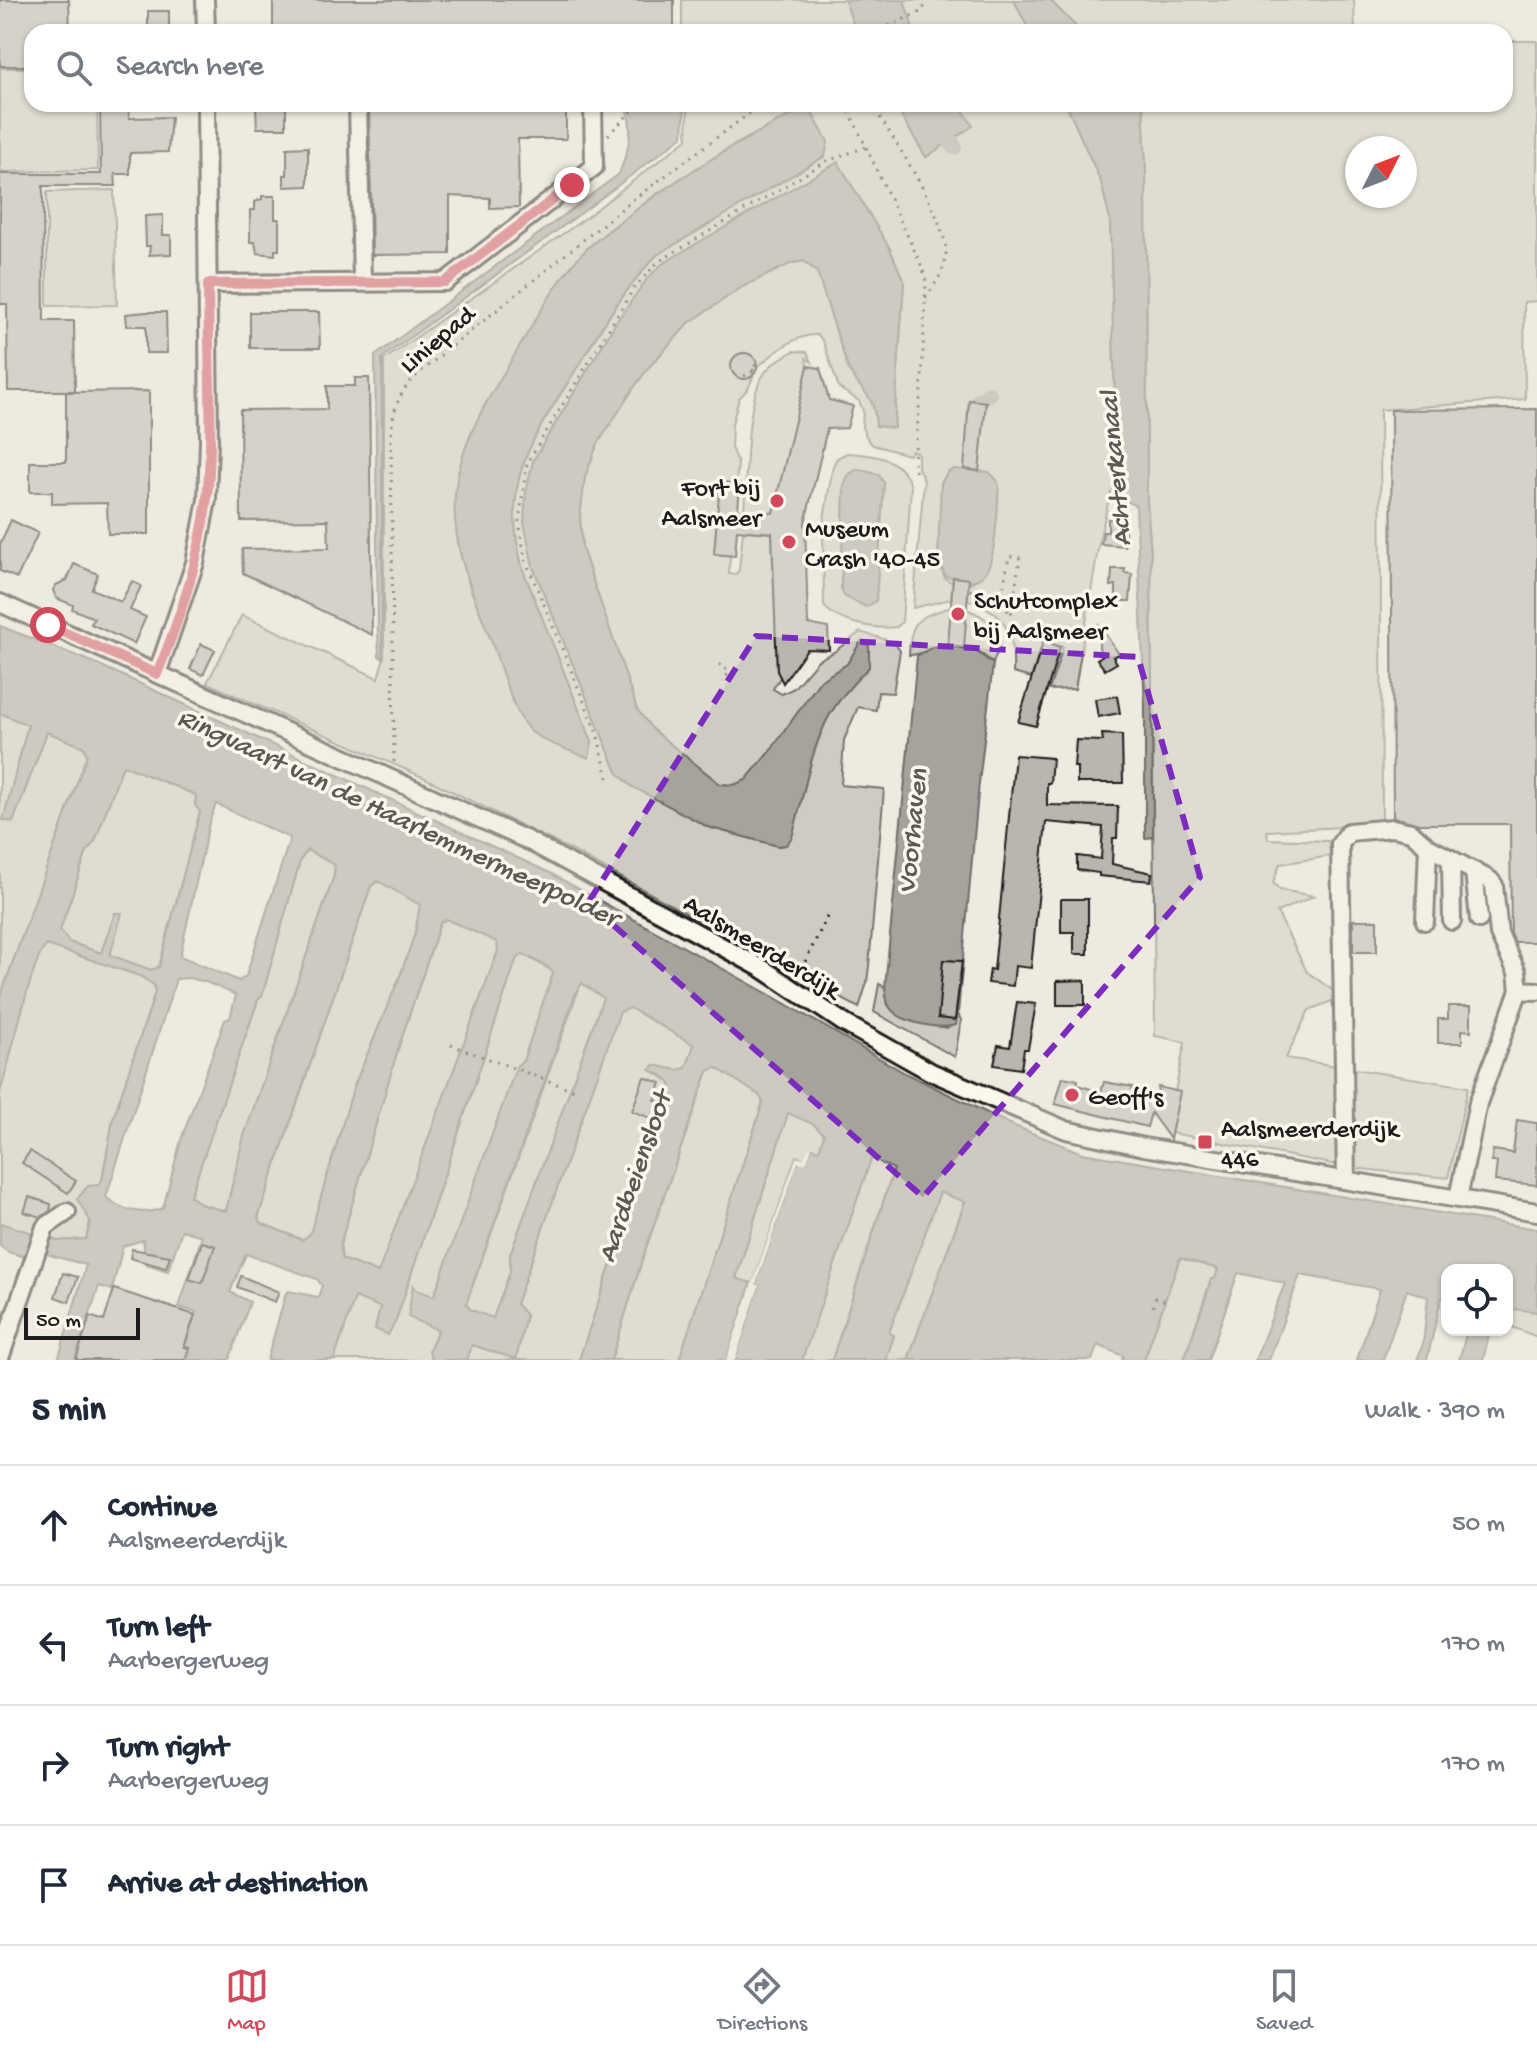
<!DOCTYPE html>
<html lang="en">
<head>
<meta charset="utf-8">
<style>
  :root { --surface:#fff; --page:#f6f6f7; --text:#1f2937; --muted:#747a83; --line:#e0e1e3; --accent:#d1495b }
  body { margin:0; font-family:"Gochi Hand",sans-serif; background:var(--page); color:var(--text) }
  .controls { position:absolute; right:24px; bottom:24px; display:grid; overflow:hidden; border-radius:16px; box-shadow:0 2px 6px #0004 }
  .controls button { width:72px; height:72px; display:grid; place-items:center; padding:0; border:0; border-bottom:2px solid var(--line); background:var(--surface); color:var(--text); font:40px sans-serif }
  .compass { position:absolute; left:1345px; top:136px; width:72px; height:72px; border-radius:50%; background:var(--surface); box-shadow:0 2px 6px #0004; rotate:48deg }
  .scale { position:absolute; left:24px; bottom:20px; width:116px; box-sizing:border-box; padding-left:8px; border:4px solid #1c1c1c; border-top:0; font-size:22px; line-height:28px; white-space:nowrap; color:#1c1c1c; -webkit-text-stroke:6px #fbf7ec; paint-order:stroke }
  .stop { position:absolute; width:24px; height:24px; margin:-18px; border:6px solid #d1495b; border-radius:50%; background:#fff }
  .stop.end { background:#d1495b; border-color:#fff; box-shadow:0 2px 8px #0008 }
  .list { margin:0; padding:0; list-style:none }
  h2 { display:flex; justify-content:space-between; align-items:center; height:104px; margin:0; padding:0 32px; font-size:34px }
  h2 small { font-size:26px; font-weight:400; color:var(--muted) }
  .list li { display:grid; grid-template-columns:52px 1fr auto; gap:24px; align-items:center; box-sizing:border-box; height:120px; padding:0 32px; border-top:2px solid var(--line) }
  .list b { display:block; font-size:30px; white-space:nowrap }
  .list p { margin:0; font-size:26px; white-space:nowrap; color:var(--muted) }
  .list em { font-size:26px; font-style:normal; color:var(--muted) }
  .icon { flex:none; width:44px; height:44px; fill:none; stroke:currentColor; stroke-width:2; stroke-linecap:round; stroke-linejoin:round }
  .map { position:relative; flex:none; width:1537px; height:1360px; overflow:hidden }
  .search { position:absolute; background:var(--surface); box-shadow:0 2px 6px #0004; left:24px; right:24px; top:24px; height:88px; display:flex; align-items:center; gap:20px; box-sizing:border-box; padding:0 28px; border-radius:24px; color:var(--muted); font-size:30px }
  .sheet { height:584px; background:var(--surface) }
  nav { display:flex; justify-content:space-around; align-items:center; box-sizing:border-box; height:112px; border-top:2px solid var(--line); background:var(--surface); font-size:22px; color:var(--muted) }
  nav a { display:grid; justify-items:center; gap:4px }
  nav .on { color:var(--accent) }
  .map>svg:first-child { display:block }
  .green { fill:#ceccc2; stroke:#75746f; stroke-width:2; fill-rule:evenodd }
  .water { fill:#a6a39d; stroke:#6f6d69; stroke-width:2; fill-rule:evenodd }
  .pier { fill:#eeeadf }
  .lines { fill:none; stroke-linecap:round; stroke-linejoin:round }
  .canal { stroke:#a6a39d; stroke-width:16 }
  .building { fill:#b9b6af; stroke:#1c1c1c; stroke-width:2 }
  .minor-casing { stroke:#1c1c1c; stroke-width:22 }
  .path { stroke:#1c1c1c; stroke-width:3; stroke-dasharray:2 6; stroke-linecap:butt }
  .minor { stroke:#fbf7ec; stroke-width:16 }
  .route { stroke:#d1495b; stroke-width:10 }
  .marked { fill:none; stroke:#7b2cbf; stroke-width:6; stroke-dasharray:16 10; stroke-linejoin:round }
  .poi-dot { fill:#d1495b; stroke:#fbf7ec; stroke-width:3 }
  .labels { text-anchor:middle; stroke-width:7; stroke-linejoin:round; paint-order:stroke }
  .street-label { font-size:26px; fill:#1c1c1c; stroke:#fbf7ec }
  .poi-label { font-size:26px; fill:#1c1c1c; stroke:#fbf7ec; text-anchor:start }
  .water-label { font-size:28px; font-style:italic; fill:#5a5956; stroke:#fbf7ec }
</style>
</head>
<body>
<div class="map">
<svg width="1537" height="1360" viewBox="0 0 1537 1360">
  <rect width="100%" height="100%" fill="#eeeadf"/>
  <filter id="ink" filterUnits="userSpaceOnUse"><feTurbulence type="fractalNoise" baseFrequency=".0125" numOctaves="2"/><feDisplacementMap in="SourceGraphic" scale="16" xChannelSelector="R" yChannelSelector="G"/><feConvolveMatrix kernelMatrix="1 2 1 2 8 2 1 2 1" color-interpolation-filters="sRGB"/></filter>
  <g filter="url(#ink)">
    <g class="green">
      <polygon points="682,0 845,0 856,32 682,32"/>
      <polygon points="904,0 1014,0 1030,32 914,32"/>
      <polygon points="1050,0 1354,0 1355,32 1081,32"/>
      <path d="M1505,41H1537V301L1524,302L1525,399L1380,410L1382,825L1267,831L1268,839L1328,841L1331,856L1280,864L1273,883L1280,890L1314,896L1277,912L1307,972L1342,997L1309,1010L1286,1058L1468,1087L1448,1178L1352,1168L1167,1132L1185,1042L1155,1036L1151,555L1147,502L1146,168L1143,104H1505ZM1357,148H1405V196H1357Z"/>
      <polygon points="0,68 32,68 32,104 97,104 98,170 0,172"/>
      <path d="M688,104H894L926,157L972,126L959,104H1066L1101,182L1110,220L1116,437L1122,475L1110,495L1100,537L1075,689L1049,690L1063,647L1044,640L1031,678L1013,673C1015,635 1006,611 968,600V584L983,576L948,472L941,483L940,566L945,578L953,583L951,599L913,608L924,480L918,468V453L912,451L909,455L873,445L868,440L862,427L863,411L859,401L839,388L823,341L818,335C790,333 764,364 743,378L753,377L748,389L739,398L732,424L731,448L738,464L736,483L720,482L714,554L730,555L729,574L735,575L739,570L743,531L772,533L777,671L781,676L773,689L782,694L794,688L818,660L834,652L860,632L894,642L900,651L893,693L878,692L876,710L858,707L844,740L841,785L884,789L869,966L867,982L859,1008L571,850L425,778L207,683L242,615L378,678L384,657V360L584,219L687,139ZM807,110L825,156L657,255C627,286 605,322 582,360C536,435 497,476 523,570L592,742L531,732L513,703L499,659L469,585L458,545L455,495L469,440L482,410L561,281L588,247L658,193L727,149L799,111ZM838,163L890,249L904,282L894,428L876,426C874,387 862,397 848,368L817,272L804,261L792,263L742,287L689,323L648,368L633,389L597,445L585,477L580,517L582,548L637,709L653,730L720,784L734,785L746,780L771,750L820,681L847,664L861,642L869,667C854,682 840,697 829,716C809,753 804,796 792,836L785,845L778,846L708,827L617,772L533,567V461L617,321L661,265Z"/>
      <polygon points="114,190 117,305 47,306 47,192"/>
      <path d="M794,351L807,352L812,362L806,358L809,372L773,513L744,511C747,476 745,401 764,374C771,363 783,357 794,351Z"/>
      <path d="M847,453C876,455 900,457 911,486L902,622L897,627C877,630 837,623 824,606L823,525L833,466L837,458ZM884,483L880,524L841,588Z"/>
      <path d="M952,607L948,645C935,643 923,656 909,655C911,619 917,617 952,607Z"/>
      <path d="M966,609C985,616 993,623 1001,642L993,663L973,647L964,646Z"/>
      <polygon points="0,713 28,724 4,820 13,822 47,732 84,747 87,755 0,998"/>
      <polygon points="123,765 196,795 195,805 200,811 159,967 151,970 110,955 121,913 115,914 101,953 69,942 60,930 87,851 95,841"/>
      <polygon points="307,850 335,865 334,876 244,1136 226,1211 203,1205 190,1196 258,1000 262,996 300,861"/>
      <polygon points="378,881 421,905 415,933 399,979 354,1086 310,1234 303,1240 261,1223 258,1218 371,886"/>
      <polygon points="446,919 498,942 498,951 379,1273 342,1259 340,1245 399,1046 440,923"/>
      <polygon points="47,945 140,976 154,985 155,992 113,1119 102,1180 98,1185 86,1239 58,1241 0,1223 0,1092 28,988 41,950"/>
      <polygon points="522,954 554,972 523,1061 517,1066 434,1297 416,1290 414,1287 438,1330 429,1350 432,1360 334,1360 355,1297 380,1307 388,1334 396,1320 516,960"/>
      <polygon points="581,983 604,998 510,1255 510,1272 493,1319 471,1310 466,1304"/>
      <polygon points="879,984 885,987 888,1005 916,1021 947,1028 958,1014 961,1020 955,1057 874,1012"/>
      <polygon points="630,1008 694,1045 687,1068 678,1070 651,1070 671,1083 579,1360 467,1360 472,1345 516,1359 526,1315 516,1304 620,1011"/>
      <polygon points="717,1068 759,1095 763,1102 679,1360 611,1360 646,1248 706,1076 709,1070"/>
      <polygon points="788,1112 813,1124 825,1134 819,1151 804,1159 796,1156 753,1283 736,1279"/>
      <polygon points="871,1159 894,1168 832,1360 802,1360"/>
      <polygon points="940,1192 965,1201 908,1360 886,1360 894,1336 889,1333"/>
      <polygon points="1180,1258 1218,1268 1215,1279 1211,1279 1184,1360 1144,1360"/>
      <polygon points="1508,1307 1537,1310 1537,1337 1507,1325"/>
    </g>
    <g class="water">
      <polygon points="845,0 904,0 914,32 856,32"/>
      <polygon points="1014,0 1050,0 1081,32 1030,32"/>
      <path d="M625,104H685L683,136L592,205L382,358V658L379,656L378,635L375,356L619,174C629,148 635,130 625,104Z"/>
      <polygon points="894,104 959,104 973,126 926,157"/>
      <polygon points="1066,104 1143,104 1146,168 1147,502 1151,555 1153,837 1145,838 1145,707 1136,506 1127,501 1124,493 1116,437 1110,220 1101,182"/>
      <path d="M807,110L812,113L828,142L825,156L657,255C627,286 604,322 582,360C536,435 497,476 523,570L592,742L589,758C570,751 550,745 533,733C513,718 499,659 489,635C471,590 451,543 455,494C459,447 484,405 508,366C530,330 550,291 577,259C592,242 611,229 628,216C681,175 739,141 799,111Z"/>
      <path d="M838,162L890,249L904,282L894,428L876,426C874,388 862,397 848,368L817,272L804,261L792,263L742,287L689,323L648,368L633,389L597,445L585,477L580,517L582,548L637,709L653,730L720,784L734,785L746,780L771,750L820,681L847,664L861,641L869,646V667C854,682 840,697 829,716C809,753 804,797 792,837L786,845L778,846L708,827L631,786L617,772L533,567L524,522L526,492L533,461L617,321L647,279L661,265L682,252Z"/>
      <polygon points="857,469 878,474 884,483 876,601 866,607 844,596 841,588 844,486 848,475"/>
      <path d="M954,469L989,472L997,480L999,486C997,506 997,568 981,577C968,584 957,579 945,576L938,556L941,483L948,472Z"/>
      <path d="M0,626L95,663L548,872L772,996L905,1073L1012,1125L1082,1153L1537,1229V1312L1507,1308V1270H1447V1297L1441,1299L1427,1360H1417L1423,1344L1428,1297L1407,1290L1383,1360H1357L1380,1289L1300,1275L1269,1360H1255L1285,1283L1238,1273L1208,1360H1184L1212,1279H1215L1218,1269L1180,1258L1144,1360H1122L1123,1356L1098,1345L1092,1360H908L965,1202L940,1192L889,1333L894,1335L886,1360H832L894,1169L871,1159L802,1360H735L759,1286L756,1284L798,1161L806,1163L812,1148L819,1150L824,1134L813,1124L788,1113L736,1278L751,1283L726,1360H679L763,1102L759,1095L717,1068L709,1070L706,1076L646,1248L611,1360H579L671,1084L666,1078L651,1070L654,1065L678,1070L686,1068L694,1045L630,1008L620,1012L516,1304L526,1315L516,1359L472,1345L467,1360H432L429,1350L438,1330L408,1317L413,1285L417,1290L434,1296L517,1065L523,1061L553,973L548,967L523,954L516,960L396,1320L388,1335L375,1329L380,1307L355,1297L334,1360H267L286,1293L289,1291L318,1297L322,1286L317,1279L246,1254L230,1292L250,1302L229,1360H187L191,1348L185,1346L196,1312L179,1307L202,1236L182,1230L168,1271L146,1265L143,1240L123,1246L112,1290L99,1286L75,1360H58L86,1265L32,1250L29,1258L8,1252L0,1246V1223L58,1241L86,1239L91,1222L77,1199L88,1186L98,1185L102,1180L113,1119L155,993L154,985L140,976L47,945C31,957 10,1065 0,1092V998L87,755L84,747L47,732L13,822L3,820L28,725L0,713ZM123,765L196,795L195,805L200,812L159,967L151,970L110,955L122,913H115L101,953L69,942L60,930L87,851L95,841ZM216,804L290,838L246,976L239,981L180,956L209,823ZM307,850L335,865L334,876L244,1136L226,1211L203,1205L190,1196L258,1000L262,996L300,861ZM378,881L420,905L415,933L399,979L354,1086L310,1234L302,1240L261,1223L258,1217L371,886ZM446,919L497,942L498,951L378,1273L342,1259L340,1245L399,1046L440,923ZM189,978L206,982L236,995L230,1018L225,1020L181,1140L163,1208C144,1216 121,1211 106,1197L176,979ZM582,983L603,998L510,1255V1272L493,1318L471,1310L466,1304L575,995Z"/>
      <path d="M951,643L961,644V648L973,649L993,664L979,783L958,1013L956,1025C940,1030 898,1023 889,1006C886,1001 886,993 885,987L917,656L933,647H951Z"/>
      <polygon points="1467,1330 1490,1330 1483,1360 1459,1360"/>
    </g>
    <polygon class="pier" points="809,1147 812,1148 806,1164 798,1162 756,1284 759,1286 735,1360 731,1360 753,1288 730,1360 726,1360 796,1158 804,1158"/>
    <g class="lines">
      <g class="canal">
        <polyline points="930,104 954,147"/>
        <polyline points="976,421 978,401 989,394"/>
      </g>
    </g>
    <g class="building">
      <polygon points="0,0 69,0 70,32 32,32 32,66 0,66"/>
      <polygon points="273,0 674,0 674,32 482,32 482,26 446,26 446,32 273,32"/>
      <rect x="148" y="11" width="21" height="21"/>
      <polygon points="100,104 129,104 129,118 171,117 168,152 130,153 130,174 115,174 116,186 43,186 44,321 74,321 75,391 8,391 7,304 0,304 0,174 101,174"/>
      <polygon points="369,104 566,104 566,139 518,139 519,207 490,208 490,198 450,196 450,254 372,255"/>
      <polygon points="286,106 286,128 257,128 256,107"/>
      <polygon points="308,147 308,186 284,187 284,175 287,175 287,148"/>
      <polygon points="262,196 275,196 275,219 279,219 279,250 275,250 275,255 257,253 255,242 250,242 250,210 255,210 255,202 262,199"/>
      <polygon points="163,215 163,235 171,235 171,254 149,255 150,246 146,246 145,216"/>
      <polygon points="146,312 166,312 167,353 146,353 146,326 127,326 126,314"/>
      <polygon points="250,312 319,312 320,348 250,348"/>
      <circle cx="744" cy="366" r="13"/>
      <polygon points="808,366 820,368 829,400 853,406 847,428 827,429 805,523 808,624 828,628 829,650 807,649 783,683 777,671 772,533 737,530 735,556 714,554 720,482 740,484 738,510 773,513"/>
      <polygon points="355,378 369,378 372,635 243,573 242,549 329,548 328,520 241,521 240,410 327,409 327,386 355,386"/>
      <polygon points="149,391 149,534 108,534 107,503 52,504 52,492 30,492 30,462 66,462 66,392"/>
      <polygon points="969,400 986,402 979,471 964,469"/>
      <polygon points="1537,409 1537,942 1515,942 1511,934 1510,824 1419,824 1393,817 1391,410"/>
      <polygon points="1108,519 1125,520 1125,546 1101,544 1103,532 1108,532"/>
      <polygon points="11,520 38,533 17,578 0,571 0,544"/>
      <polygon points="74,564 98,574 92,589 121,602 132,581 141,586 130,610 146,617 134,644 91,624 94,618 72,609 73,605 56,598 53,590 56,585 67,580"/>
      <polygon points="1112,569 1125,569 1124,573 1132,574 1130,601 1116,601 1116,585 1111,586"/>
      <polygon points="953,577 969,579 964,648 948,646"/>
      <polygon points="1099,625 1119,654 1113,657 1117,663 1105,670 1097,659 1103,655 1099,648"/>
      <polygon points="1043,642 1060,647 1036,726 1018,722"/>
      <polygon points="201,644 215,650 203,675 190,669"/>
      <polygon points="1117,696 1120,713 1098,717 1095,699"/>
      <polygon points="1102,734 1122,735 1123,783 1077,783 1077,767 1074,767 1076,740 1103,741"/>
      <polygon points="1015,755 1052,758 1050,783 1047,783 1047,805 1118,806 1117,838 1113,838 1112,864 1152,873 1151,881 1099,876 1099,873 1077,870 1077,856 1101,859 1103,827 1046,822 1031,968 1015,966 1013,986 988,983 990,969 994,970"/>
      <polygon points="1061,899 1088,899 1088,954 1074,954 1074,932 1061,932"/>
      <rect x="1353" y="920" width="24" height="32"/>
      <polygon points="943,960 962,961 955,1020 938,1018"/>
      <polygon points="1085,980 1085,1005 1057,1005 1057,981"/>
      <polygon points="1017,1002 1036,1004 1028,1049 1024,1049 1021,1069 994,1065 998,1045 1010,1047"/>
      <polygon points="1448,1006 1471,1006 1471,1031 1462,1030 1462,1043 1438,1043 1438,1019 1448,1019"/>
      <polygon points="644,1077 661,1083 655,1100 668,1105 662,1122 632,1111"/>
      <polygon points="1063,1077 1078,1080 1077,1085 1101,1092 1104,1082 1133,1087 1132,1089 1157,1096 1158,1087 1180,1092 1170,1139 1151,1113 1147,1127 1055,1104"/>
      <polygon points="1517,1120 1537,1123 1537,1185 1495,1181 1497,1162 1491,1162 1493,1150 1513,1153"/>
      <polygon points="30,1151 76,1181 68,1193 22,1163"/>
      <polygon points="29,1197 51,1204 50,1211 41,1217 24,1212"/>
      <polygon points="202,1242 215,1246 202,1283 189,1279"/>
      <polygon points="132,1249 170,1256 166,1268 130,1258"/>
      <polygon points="63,1273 78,1277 69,1302 55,1297"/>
      <polygon points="241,1276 279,1292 275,1302 237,1287"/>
      <polygon points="114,1289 195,1315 184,1347 189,1348 185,1360 76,1360 90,1316 104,1321"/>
    </g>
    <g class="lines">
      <g class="minor-casing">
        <g id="minor">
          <polyline points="205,0 206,32"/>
          <polyline points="358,104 362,281"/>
          <polyline points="208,284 445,282 594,167 593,104"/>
          <polyline points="0,603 527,840 763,969 844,1023 931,1072 1066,1130 1144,1147 1537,1212"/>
          <polyline points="157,674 195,563 207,500 209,440 206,104"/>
          <polyline points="1474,871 1479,919"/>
          <polyline points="1425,921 1428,847"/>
          <polyline points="1452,921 1451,859 1490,880 1494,885 1499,934 1517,972 1519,990"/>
          <polyline points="1346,1179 1340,844 1349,832 1393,828 1411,832 1428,847 1451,859"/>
          <polyline points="1458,1198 1478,1103 1519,990 1537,991"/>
          <polyline points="0,1358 45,1227 67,1212"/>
        </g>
      </g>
      <g class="path">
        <polyline points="874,32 923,11 926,0"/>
        <polyline points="846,104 923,269 926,281 922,379 914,461 916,478"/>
        <path d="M871,104C891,134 948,220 946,254C945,270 935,286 925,298"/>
        <polyline points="608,135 639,104"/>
        <polyline points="752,370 760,373"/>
        <polyline points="744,376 754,371 755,366 753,360"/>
        <polyline points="970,590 1001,601 1009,556 1020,558 1011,615 1001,601"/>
        <polyline points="719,664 729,671 724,682"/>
        <path d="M394,762L391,434C393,408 400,390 419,373L634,199L762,104"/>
        <polyline points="608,778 597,733 525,559 519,521 527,463 634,288 658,262 827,161 866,147"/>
        <polyline points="798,976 828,915"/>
        <polyline points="451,1045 562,1086 573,1089 575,1086"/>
        <polyline points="1153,1307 1156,1298 1166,1301"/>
      </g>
      <use href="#minor" class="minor"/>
    </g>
  </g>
  <g class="lines" filter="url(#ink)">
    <path class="route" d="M48,625L157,674C180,619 200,558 207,498C214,428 208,355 208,284L445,282L572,185"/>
  </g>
  <path d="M0 0H1537V1360H0ZM756,636L1138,657L1200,877L923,1197L588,903Z" fill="#eeeadf" fill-opacity=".55" fill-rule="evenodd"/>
  <path class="marked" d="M756,636L1138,657L1200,877L923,1197L588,903Z"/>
  <g class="poi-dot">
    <circle cx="777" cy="501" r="8"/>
    <circle cx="789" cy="542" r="8"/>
    <circle cx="958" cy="614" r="8"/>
    <circle cx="1072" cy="1095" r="8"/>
    <rect x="1197" y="1134" width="16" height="16" rx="4"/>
  </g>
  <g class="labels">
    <g class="street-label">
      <text transform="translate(436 338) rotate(-40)" y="9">Liniepad</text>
      <text transform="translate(763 945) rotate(31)" y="9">Aalsmeerderdijk</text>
    </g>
    <g class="poi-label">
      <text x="761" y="495" text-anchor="end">Fort bij<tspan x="761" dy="30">Aalsmeer</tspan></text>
      <text x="805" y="536">Museum<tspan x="805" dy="30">Crash '40-45</tspan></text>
      <text x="974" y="608">Schutcomplex<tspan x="974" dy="30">bij Aalsmeer</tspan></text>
      <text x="1088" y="1104">Geoff's</text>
      <text x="1221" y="1136">Aalsmeerderdijk<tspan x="1221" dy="30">446</tspan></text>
    </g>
    <g class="water-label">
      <text transform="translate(1113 469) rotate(-95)" y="10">Achterkanaal</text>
      <text transform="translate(399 815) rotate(25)" y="10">Ringvaart van de Haarlemmermeerpolder</text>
      <text transform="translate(910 831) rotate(-84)" y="10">Voorhaven</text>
      <text transform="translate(632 1176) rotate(-71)" y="10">Aardbeiensloot</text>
    </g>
  </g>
</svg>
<div class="controls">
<button><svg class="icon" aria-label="locate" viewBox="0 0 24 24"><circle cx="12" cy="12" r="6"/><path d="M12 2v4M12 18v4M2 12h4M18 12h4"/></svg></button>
</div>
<svg class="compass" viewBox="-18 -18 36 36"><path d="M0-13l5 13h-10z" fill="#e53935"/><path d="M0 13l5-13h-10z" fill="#747a83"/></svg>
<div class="scale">50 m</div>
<div class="stop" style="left:48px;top:625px"></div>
<div class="stop end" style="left:572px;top:185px"></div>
<div class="search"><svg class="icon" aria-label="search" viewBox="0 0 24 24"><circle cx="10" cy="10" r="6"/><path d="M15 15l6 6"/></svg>Search here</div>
</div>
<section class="sheet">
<h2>5 min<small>Walk · 390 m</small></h2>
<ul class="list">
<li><svg class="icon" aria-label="ahead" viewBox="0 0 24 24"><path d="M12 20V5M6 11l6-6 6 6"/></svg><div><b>Continue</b><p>Aalsmeerderdijk</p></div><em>50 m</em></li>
<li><svg class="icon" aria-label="left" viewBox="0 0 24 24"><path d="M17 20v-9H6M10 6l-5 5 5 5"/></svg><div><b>Turn left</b><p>Aarbergerweg</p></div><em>170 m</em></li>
<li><svg class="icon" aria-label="right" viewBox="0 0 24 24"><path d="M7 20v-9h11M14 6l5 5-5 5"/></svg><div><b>Turn right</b><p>Aarbergerweg</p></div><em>170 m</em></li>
<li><svg class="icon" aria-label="arrive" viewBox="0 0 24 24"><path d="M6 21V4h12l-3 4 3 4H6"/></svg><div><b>Arrive at destination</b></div></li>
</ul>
</section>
<nav>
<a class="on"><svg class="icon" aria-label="map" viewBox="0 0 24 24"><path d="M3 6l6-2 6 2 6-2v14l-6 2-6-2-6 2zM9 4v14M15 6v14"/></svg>Map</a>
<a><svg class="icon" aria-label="directions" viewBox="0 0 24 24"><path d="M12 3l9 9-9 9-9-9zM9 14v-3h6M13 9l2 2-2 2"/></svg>Directions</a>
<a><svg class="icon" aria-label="saved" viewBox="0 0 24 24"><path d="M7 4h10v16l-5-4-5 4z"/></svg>Saved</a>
</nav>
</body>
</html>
